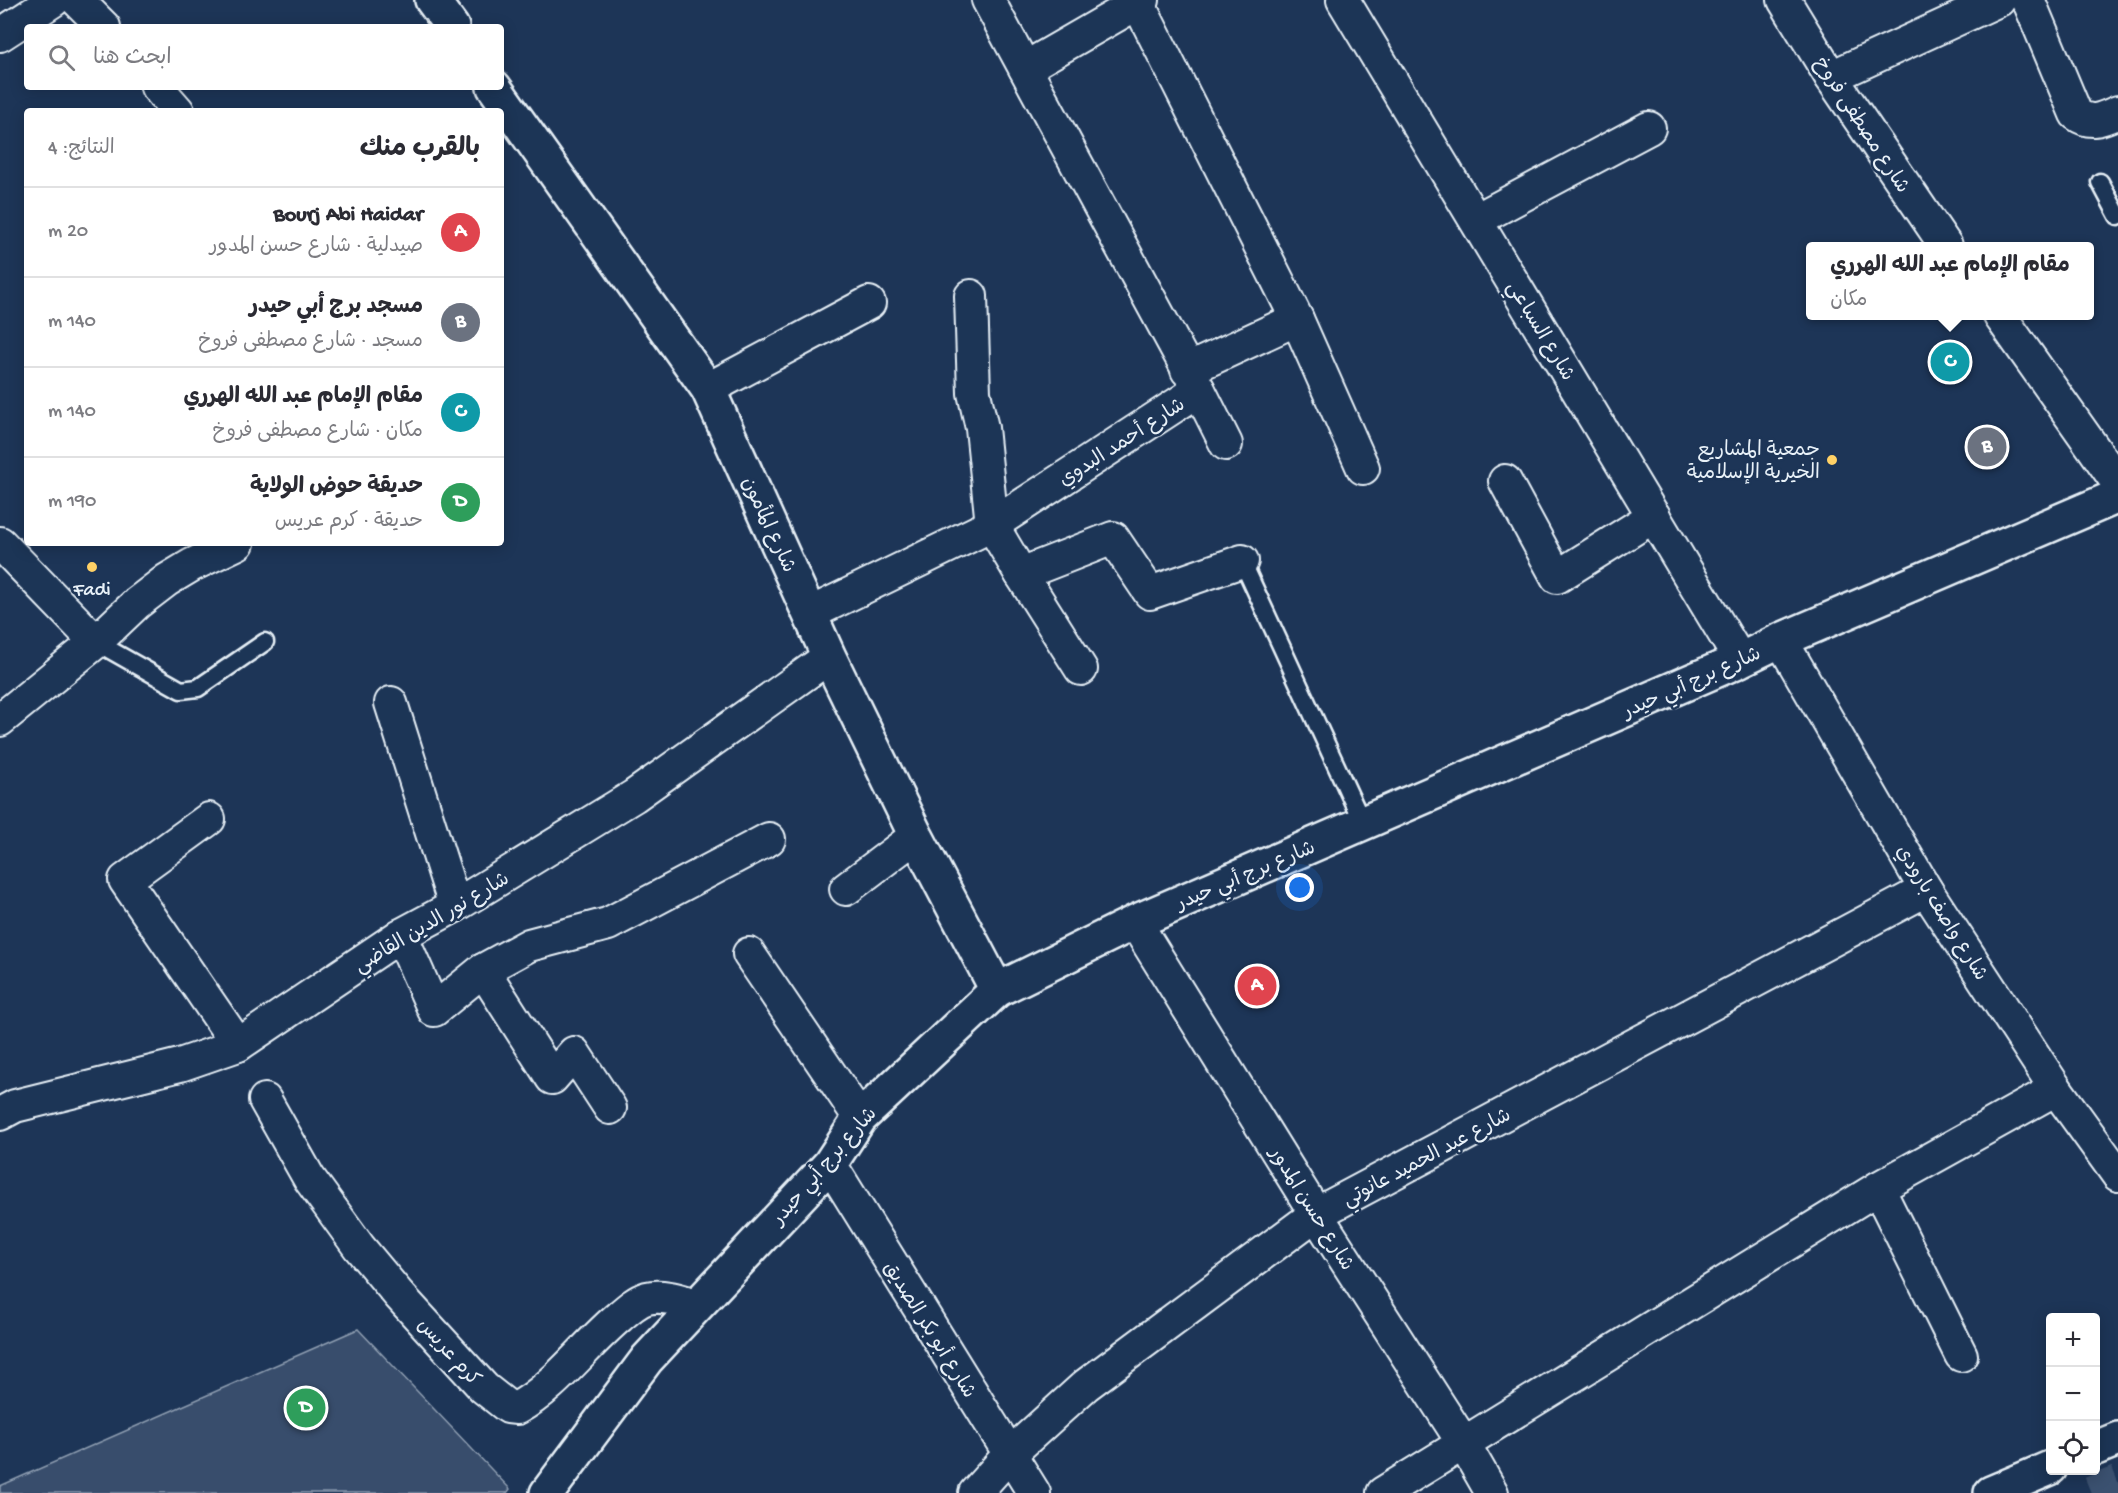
<!DOCTYPE html>
<html lang="ar">
<head>
<meta charset="utf-8">
<style>
  :root { --surface:#fff; --page:#f2f2f3; --text:#2b2b33; --muted:#7c7c81; --line:#e1e1e2; --accent:#d93025 }
  body { margin:0; font-family:"Gochi Hand","Playpen Sans Arabic",sans-serif; background:var(--page); color:var(--text); direction:rtl }
  .controls { position:absolute; right:18px; bottom:18px; display:grid; overflow:hidden; border-radius:6px; box-shadow:0 3px 15px #0003 }
  .controls button { width:54px; height:54px; display:grid; place-items:center; padding:0; border:0; border-bottom:2px solid var(--line); background:var(--surface); color:var(--text); font:30px sans-serif }
  .you { position:absolute; left:1300px; top:888px; width:21px; height:21px; margin:-15px; border:4px solid #fff; border-radius:50%; background:#1a73e8; box-shadow:0 0 0 9px #1a73e833 }
  .badge { display:grid; place-items:center; width:39px; height:39px; border-radius:50%; background:var(--accent); color:#fff; font-size:20px; font-weight:700 }
  .pin { position:absolute; translate:-50% -50%; border:3px solid #fff; box-shadow:0 2px 6px #0006 }
  .popup { position:absolute; left:1806px; top:242px; width:288px; height:78px; box-sizing:border-box; display:grid; place-content:center; border-radius:6px; background:var(--surface); filter:drop-shadow(0 2px 4px #0005); font-size:20px; white-space:nowrap; color:var(--muted) }
  .popup b { font-size:22px; color:var(--text) }
  .popup::after { content:''; position:absolute; left:50%; top:100%; margin-left:-12px; border:12px solid transparent; border-top-color:var(--surface) }
  .list { margin:0; padding:0; list-style:none }
  h2 { display:flex; justify-content:space-between; align-items:center; height:78px; margin:0; padding:0 24px; font-size:26px }
  h2 small { font-size:20px; font-weight:400; color:var(--muted) }
  .list li { display:grid; grid-template-columns:39px 1fr auto; gap:18px; align-items:center; box-sizing:border-box; height:90px; padding:0 24px; border-top:2px solid var(--line) }
  .list b { display:block; font-size:22px; white-space:nowrap }
  .list p { margin:0; font-size:20px; white-space:nowrap; color:var(--muted) }
  .list em { font-size:20px; font-style:normal; color:var(--muted) }
  .icon { flex:none; width:33px; height:33px; fill:none; stroke:currentColor; stroke-width:2; stroke-linecap:round; stroke-linejoin:round }
  .map { position:relative; flex:none; width:2118px; height:1493px; overflow:hidden; direction:ltr }
  .search { position:absolute; background:var(--surface); box-shadow:0 3px 15px #0003; left:24px; top:24px; width:480px; height:66px; display:flex; align-items:center; gap:15px; box-sizing:border-box; padding:0 21px; border-radius:6px; color:var(--muted); font-size:22px }
  .panel { position:absolute; background:var(--surface); box-shadow:0 3px 15px #0003; left:24px; top:108px; width:480px; height:438px; border-radius:6px; direction:rtl }
  .map>svg:first-child { display:block }
  .green { fill:#374d6c; stroke:#909fb2; stroke-width:1.5 }
  .lines { fill:none; stroke-linecap:round; stroke-linejoin:round }
  .highway-tunnel { stroke:#3b516f; stroke-width:33; stroke-dasharray:33 16; stroke-linecap:butt }
  .lane-casing { stroke:#e8f1f8; stroke-width:21 }
  .street-casing { stroke:#e8f1f8; stroke-width:36 }
  .secondary-casing { stroke:#e8f1f8; stroke-width:38 }
  .lane { stroke:#1d3557; stroke-width:16 }
  .street { stroke:#1d3557; stroke-width:32 }
  .secondary { stroke:#1d3557; stroke-width:33 }
  .poi-dot { fill:#ffd166; stroke:#1d3557; stroke-width:2 }
  .labels { text-anchor:middle; stroke-width:5; stroke-linejoin:round; paint-order:stroke }
  .street-label { font-size:20px; fill:#e8f1f8; stroke:#1d3557 }
  .poi-label { font-size:20px; fill:#e8f1f8; stroke:#1d3557; text-anchor:end }
</style>
</head>
<body>
<div class="map">
<svg width="2118" height="1493" viewBox="0 0 2118 1493">
  <rect width="100%" height="100%" fill="#1d3557"/>
  <filter id="ink" filterUnits="userSpaceOnUse"><feTurbulence type="fractalNoise" baseFrequency=".0167" numOctaves="2"/><feDisplacementMap in="SourceGraphic" scale="12" xChannelSelector="R" yChannelSelector="G"/><feConvolveMatrix kernelMatrix="1 2 1 2 8 2 1 2 1" color-interpolation-filters="sRGB"/></filter>
  <g filter="url(#ink)">
    <polygon class="green" points="358,1329 510,1489 507,1493 0,1493 0,1486"/>
    <g class="lines">
      <polyline class="highway-tunnel" points="2091,1493 2118,1482"/>
      <g class="lane-casing">
        <g id="lane">
          <polyline points="2100,182 2118,216"/>
          <polyline points="1242,561 1363,824"/>
          <polyline points="96,642 181,690 198,688 265,642"/>
        </g>
      </g>
      <g class="street-casing">
        <g id="street">
          <polyline points="77,0 104,27"/>
          <polyline points="988,0 1199,390 1226,444"/>
          <polyline points="1343,0 1740,660"/>
          <polyline points="1784,0 1831,77 1946,246"/>
          <path d="M2027,0L2030,4L2076,114C2091,125 2102,119 2118,112"/>
          <polyline points="1138,3 1297,319 1363,468"/>
          <polyline points="0,35 54,0"/>
          <polyline points="1025,68 1143,0"/>
          <polyline points="1831,77 1999,0"/>
          <polyline points="157,87 178,111"/>
          <polyline points="1476,220 1649,128"/>
          <polyline points="971,296 974,393 982,428 992,525 1021,574 1113,538 1150,593 1242,561"/>
          <polyline points="2000,316 2118,483"/>
          <polyline points="1187,370 1297,319"/>
          <polyline points="708,389 869,303"/>
          <polyline points="1505,481 1557,577 1654,516"/>
          <polyline points="0,543 96,642"/>
          <polyline points="1021,574 1081,669"/>
          <polyline points="811,613 992,525 1199,390"/>
          <polyline points="1781,640 1926,890 2056,1089 2118,1175"/>
          <polyline points="391,703 455,906"/>
          <polyline points="0,720 96,642 137,603 167,580 192,565 238,543"/>
          <polyline points="209,819 125,880 238,1045"/>
          <polyline points="846,889 916,836"/>
          <polyline points="1135,922 1316,1214 1464,1444 1492,1493"/>
          <polyline points="401,935 434,1010 483,970 529,945 608,924 769,839"/>
          <polyline points="749,954 860,1118"/>
          <polyline points="483,970 552,1078 574,1053 610,1108"/>
          <path d="M265,1100L309,1178L359,1247L399,1295L484,1388L508,1407L517,1408C555,1388 586,1344 620,1316C628,1309 637,1301 647,1298C663,1294 682,1301 697,1305"/>
          <polyline points="0,1114 15,1106 180,1065 238,1045 401,935 455,906 634,796 829,657"/>
          <polyline points="830,1164 1034,1493"/>
          <polyline points="1878,1188 1961,1355"/>
          <polyline points="975,1493 1009,1455 1086,1385 1316,1214 1926,890"/>
          <polyline points="1383,1493 1878,1188 2056,1089"/>
        </g>
      </g>
      <g class="secondary-casing">
        <g id="secondary">
          <polyline points="432,0 452,27"/>
          <polyline points="494,87 708,389 829,657 916,836 997,990"/>
          <polyline points="2096,1448 2118,1439"/>
          <polyline points="547,1493 647,1359 830,1164 860,1118 997,990 1135,922 1740,660 1781,640 2118,496"/>
          <polyline points="1991,1493 2050,1468"/>
        </g>
      </g>
      <use href="#lane" class="lane"/>
      <use href="#street" class="street"/>
      <use href="#secondary" class="secondary"/>
    </g>
  </g>
  <g class="poi-dot">
    <circle cx="1832" cy="460" r="6"/>
    <circle cx="92" cy="567" r="6"/>
  </g>
  <g class="labels">
    <g class="street-label">
      <text transform="translate(1863 124) rotate(57)" y="7">شارع مصطفى فروخ</text>
      <text transform="translate(1542 330) rotate(59)" y="7">شارع السباعي</text>
      <text transform="translate(1121 441) rotate(-33)" y="7">شارع أحمد البدوي</text>
      <text transform="translate(770 524) rotate(65)" y="7">شارع المأمون</text>
      <text transform="translate(1691 681) rotate(-24)" y="7">شارع برج أبي حيدر</text>
      <text transform="translate(1245 874) rotate(-23)" y="7">شارع برج أبي حيدر</text>
      <text transform="translate(1943 912) rotate(58)" y="7">شارع واصف بارودي</text>
      <text transform="translate(431 921) rotate(-31)" y="7">شارع نور الدين القاضي</text>
      <text transform="translate(1426 1156) rotate(-28)" y="7">شارع عبد الحميد عانوتي</text>
      <text transform="translate(823 1165) rotate(-49)" y="7">شارع برج أبي حيدر</text>
      <text transform="translate(1313 1208) rotate(58)" y="7">شارع حسن المدور</text>
      <text transform="translate(931 1329) rotate(58)" y="7">شارع أبو بكر الصديق</text>
      <text transform="translate(450 1351) rotate(48)" y="7">كرم عريس</text>
    </g>
    <g class="poi-label">
      <text x="1820" y="455">جمعية المشاريع<tspan x="1820" dy="23">الخيرية الإسلامية</tspan></text>
      <text x="92" y="595" text-anchor="middle">Fadi</text>
    </g>
  </g>
</svg>
<div class="controls">
<button>+</button>
<button>−</button>
<button><svg class="icon" aria-label="locate" viewBox="0 0 24 24"><circle cx="12" cy="12" r="6"/><path d="M12 2v4M12 18v4M2 12h4M18 12h4"/></svg></button>
</div>
<div class="you"></div>
<div class="pin badge" style="left:1257px;top:986px;background:#e0444e">A</div>
<div class="pin badge" style="left:1987px;top:447px;background:#6b7280">B</div>
<div class="pin badge" style="left:1950px;top:362px;background:#0f9aa8">C</div>
<div class="popup"><b>مقام الإمام عبد الله الهرري</b>مكان</div>
<div class="pin badge" style="left:306px;top:1408px;background:#2e9e5b">D</div>
<div class="search"><svg class="icon" aria-label="search" viewBox="0 0 24 24"><circle cx="10" cy="10" r="6"/><path d="M15 15l6 6"/></svg>ابحث هنا</div>
<section class="panel">
<h2>بالقرب منك<small>النتائج: 4</small></h2>
<ul class="list">
<li><span class="badge" style="background:#e0444e">A</span><div><b>Bourj Abi Haidar</b><p>صيدلية · شارع حسن المدور</p></div><em>20 m</em></li>
<li><span class="badge" style="background:#6b7280">B</span><div><b>مسجد برج أبي حيدر</b><p>مسجد · شارع مصطفى فروخ</p></div><em>140 m</em></li>
<li><span class="badge" style="background:#0f9aa8">C</span><div><b>مقام الإمام عبد الله الهرري</b><p>مكان · شارع مصطفى فروخ</p></div><em>140 m</em></li>
<li><span class="badge" style="background:#2e9e5b">D</span><div><b>حديقة حوض الولاية</b><p>حديقة · كرم عريس</p></div><em>190 m</em></li>
</ul>
</section>
</div>
</body>
</html>
